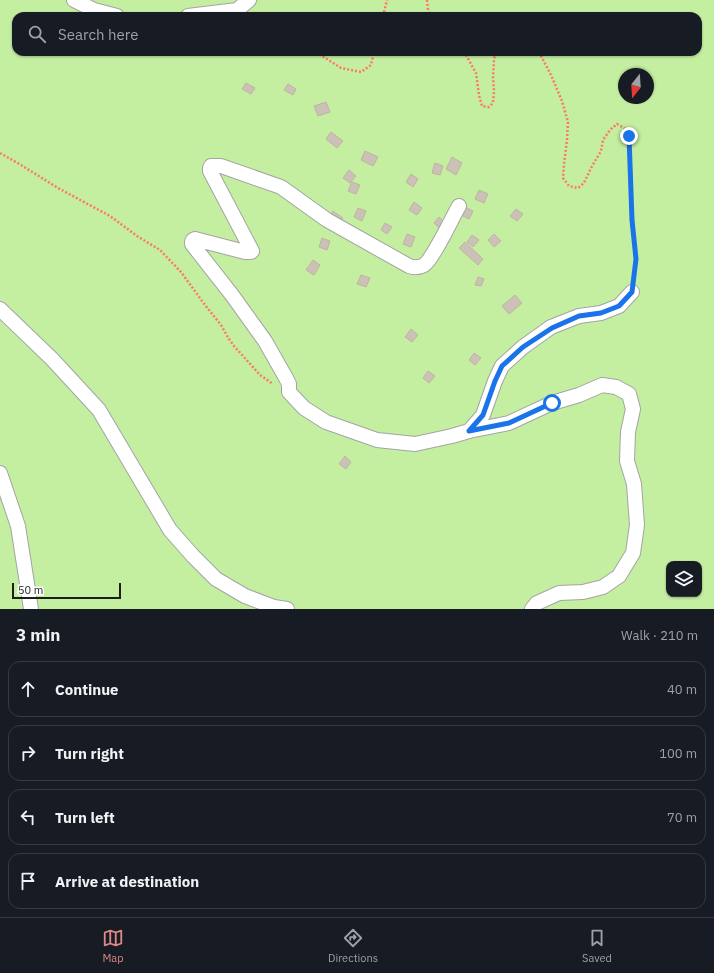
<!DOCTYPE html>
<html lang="en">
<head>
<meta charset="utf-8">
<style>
  :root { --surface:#171b24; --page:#242831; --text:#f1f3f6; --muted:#9ea1a6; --line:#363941; --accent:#df8987 }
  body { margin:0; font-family:"IBM Plex Sans",sans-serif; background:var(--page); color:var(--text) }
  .controls { position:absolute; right:12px; bottom:12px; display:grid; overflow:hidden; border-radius:8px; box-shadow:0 1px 3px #0004 }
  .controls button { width:36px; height:36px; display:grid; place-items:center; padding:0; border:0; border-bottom:1px solid var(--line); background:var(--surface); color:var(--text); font:20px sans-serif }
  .compass { position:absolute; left:618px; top:68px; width:36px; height:36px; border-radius:50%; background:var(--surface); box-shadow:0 1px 3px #0004; rotate:197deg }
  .scale { position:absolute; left:12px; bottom:10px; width:109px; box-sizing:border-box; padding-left:4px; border:2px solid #1d1d1d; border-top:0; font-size:11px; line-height:14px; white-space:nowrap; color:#1d1d1d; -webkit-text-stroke:3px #fff; paint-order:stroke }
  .stop { position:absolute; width:12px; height:12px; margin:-9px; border:3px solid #1a73e8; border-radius:50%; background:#fff }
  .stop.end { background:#1a73e8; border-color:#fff; box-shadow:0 1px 4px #0008 }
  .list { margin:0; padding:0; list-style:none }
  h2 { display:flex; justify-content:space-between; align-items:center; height:52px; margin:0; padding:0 16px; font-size:17px }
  h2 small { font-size:13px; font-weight:400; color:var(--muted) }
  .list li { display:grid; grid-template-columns:26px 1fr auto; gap:12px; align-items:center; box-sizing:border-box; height:56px; margin:0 8px 8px; padding:0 8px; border:1px solid var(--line); border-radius:12px }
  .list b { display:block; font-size:15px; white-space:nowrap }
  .list em { font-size:13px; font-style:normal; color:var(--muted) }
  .icon { flex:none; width:22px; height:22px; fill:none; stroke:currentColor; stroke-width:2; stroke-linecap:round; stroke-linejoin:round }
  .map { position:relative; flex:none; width:714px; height:609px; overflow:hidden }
  .search { position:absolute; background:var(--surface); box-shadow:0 1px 3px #0004; left:12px; right:12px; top:12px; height:44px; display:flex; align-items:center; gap:10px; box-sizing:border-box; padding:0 14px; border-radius:12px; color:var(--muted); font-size:15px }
  .sheet { height:308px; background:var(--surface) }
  nav { display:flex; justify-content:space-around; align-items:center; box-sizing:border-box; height:56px; border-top:1px solid var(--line); background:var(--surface); font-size:11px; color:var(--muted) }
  nav a { display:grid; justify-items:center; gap:2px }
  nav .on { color:var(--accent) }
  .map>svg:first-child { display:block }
  .grass { fill:#c4efa1; fill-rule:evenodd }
  .building { fill:#cbc1b7; stroke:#c2b2a2 }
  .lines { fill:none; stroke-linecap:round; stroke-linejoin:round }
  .street-casing { stroke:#a4a4a4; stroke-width:16 }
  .path { stroke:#ff7962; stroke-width:2.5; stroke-dasharray:2 2; stroke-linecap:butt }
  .street { stroke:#fff; stroke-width:14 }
  .route { stroke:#1a73e8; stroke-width:5 }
</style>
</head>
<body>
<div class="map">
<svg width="714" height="609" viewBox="0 0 714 609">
  <rect width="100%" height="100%" fill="#efebe1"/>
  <path class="grass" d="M0,0H714V609H0ZM16,16H698V52H16ZM624,74H648V98H624ZM669,564H699V594H669Z"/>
  <g class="building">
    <polygon points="246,83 255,88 251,94 242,89"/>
    <polygon points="288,84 296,89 293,95 284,90"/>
    <polygon points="326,102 330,112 318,116 314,106"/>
    <polygon points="331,132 343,141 337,148 326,139"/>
    <polygon points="365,151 378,157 373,166 361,160"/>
    <polygon points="452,157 462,163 456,175 446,169"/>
    <polygon points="435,163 443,166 440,175 432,173"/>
    <polygon points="349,170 356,176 350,183 343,178"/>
    <polygon points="411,174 418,179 413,187 406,182"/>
    <polygon points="352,182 360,185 356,194 348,191"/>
    <polygon points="479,190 488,194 484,203 475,199"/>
    <polygon points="414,202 422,208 417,215 409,210"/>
    <polygon points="465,207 473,211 469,219 461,215"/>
    <polygon points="358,208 366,211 362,221 354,217"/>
    <polygon points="516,209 523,214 517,221 510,216"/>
    <polygon points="333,211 343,218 338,225 329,218"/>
    <polygon points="439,217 445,223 440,229 434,223"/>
    <polygon points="385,223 392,227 387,234 381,230"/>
    <polygon points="407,234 415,237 411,247 403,244"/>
    <polygon points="494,234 501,241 494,247 488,240"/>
    <polygon points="472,235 479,240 473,247 467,242"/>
    <polygon points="322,238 330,241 327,250 319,247"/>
    <polygon points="465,242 483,259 478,265 459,248"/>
    <polygon points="313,260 320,265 314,275 306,270"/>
    <polygon points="361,275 370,278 366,287 357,284"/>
    <polygon points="478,277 484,279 481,286 475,285"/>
    <polygon points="515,295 522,303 509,314 502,306"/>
    <polygon points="411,329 418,335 412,342 405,337"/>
    <polygon points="474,353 481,358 475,365 469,360"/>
    <polygon points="428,371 435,376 429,383 423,378"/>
    <polygon points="345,456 351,462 346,469 339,464"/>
  </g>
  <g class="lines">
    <g class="street-casing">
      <g id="street">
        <polyline points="74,0 94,10 117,16"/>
        <polyline points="188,16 237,10 249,0"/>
        <path d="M459,206C452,218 433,259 424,265C419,268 415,268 409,266L327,220L281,187L221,166H211L210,168V171L252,251L251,252H245L195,239L193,240L192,242V244L232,295L265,341L286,378L289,384V392L304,408L326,422L377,440L415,444L452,436L469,431L509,423L552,403L579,395L602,385L616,387L629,394L633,409L628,432L627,461L634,484L637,525L633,553L619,576L603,587L583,592L559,593L537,603L532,609"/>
        <polyline points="0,309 52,359 99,410 170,530 193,556 216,579 245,596 274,607 287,609"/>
        <polyline points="469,431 483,415 495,381 502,366 523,347 551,327 579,316 601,313 619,306 632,292"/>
        <polyline points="0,473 18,526 31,609"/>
      </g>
    </g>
    <g class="path">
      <polyline points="427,0 428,10 431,16"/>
      <polyline points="383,16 387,0"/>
      <polyline points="316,52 341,68 361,72 371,65 374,52"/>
      <polyline points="463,52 466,55 476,73 479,95 482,106 489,107 493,103 494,91 493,78 494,59 496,52"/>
      <polyline points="539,52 551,75 562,101 568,122 567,140 564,164 563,178 569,186 578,188 584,183 591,168 601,151 603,140 610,130 617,124 624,128 629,136 631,220 636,259 634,279"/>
      <polyline points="0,153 21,165 58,188 110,216 137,236 160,250 181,272 205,305 221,325 229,339 234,346 260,375 273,384"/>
    </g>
    <use href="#street" class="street"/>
  </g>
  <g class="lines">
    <polyline class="route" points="552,403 509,423 469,431 483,415 495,381 502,366 523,347 552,328 579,316 601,313 619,306 632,292 636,259 632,220 629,136"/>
  </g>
</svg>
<div class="controls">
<button><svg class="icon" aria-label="layers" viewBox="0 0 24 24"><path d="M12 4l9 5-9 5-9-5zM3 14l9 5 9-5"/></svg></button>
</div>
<svg class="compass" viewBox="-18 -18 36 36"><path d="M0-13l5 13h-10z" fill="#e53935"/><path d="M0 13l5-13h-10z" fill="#9ea1a6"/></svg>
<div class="scale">50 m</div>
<div class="stop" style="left:552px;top:403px"></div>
<div class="stop end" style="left:629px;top:136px"></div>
<div class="search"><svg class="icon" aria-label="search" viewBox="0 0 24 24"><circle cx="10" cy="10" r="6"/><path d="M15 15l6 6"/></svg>Search here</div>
</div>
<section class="sheet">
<h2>3 min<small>Walk · 210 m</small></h2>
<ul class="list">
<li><svg class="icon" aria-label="ahead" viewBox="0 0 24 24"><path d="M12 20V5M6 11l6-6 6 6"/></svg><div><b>Continue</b></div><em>40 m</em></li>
<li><svg class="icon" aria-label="right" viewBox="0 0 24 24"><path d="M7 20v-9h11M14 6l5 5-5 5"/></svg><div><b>Turn right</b></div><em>100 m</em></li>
<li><svg class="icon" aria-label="left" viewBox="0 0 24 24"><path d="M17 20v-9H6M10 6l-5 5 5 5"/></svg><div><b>Turn left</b></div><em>70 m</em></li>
<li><svg class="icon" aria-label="arrive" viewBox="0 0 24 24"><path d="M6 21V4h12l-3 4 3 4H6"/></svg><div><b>Arrive at destination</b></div></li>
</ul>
</section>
<nav>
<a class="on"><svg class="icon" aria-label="map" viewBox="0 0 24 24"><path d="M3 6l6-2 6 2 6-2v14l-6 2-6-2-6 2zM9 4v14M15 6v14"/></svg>Map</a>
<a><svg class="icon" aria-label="directions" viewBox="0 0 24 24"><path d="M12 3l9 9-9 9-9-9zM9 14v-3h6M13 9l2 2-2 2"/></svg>Directions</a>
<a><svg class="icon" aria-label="saved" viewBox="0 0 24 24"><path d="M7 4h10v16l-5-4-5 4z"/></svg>Saved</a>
</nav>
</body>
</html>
